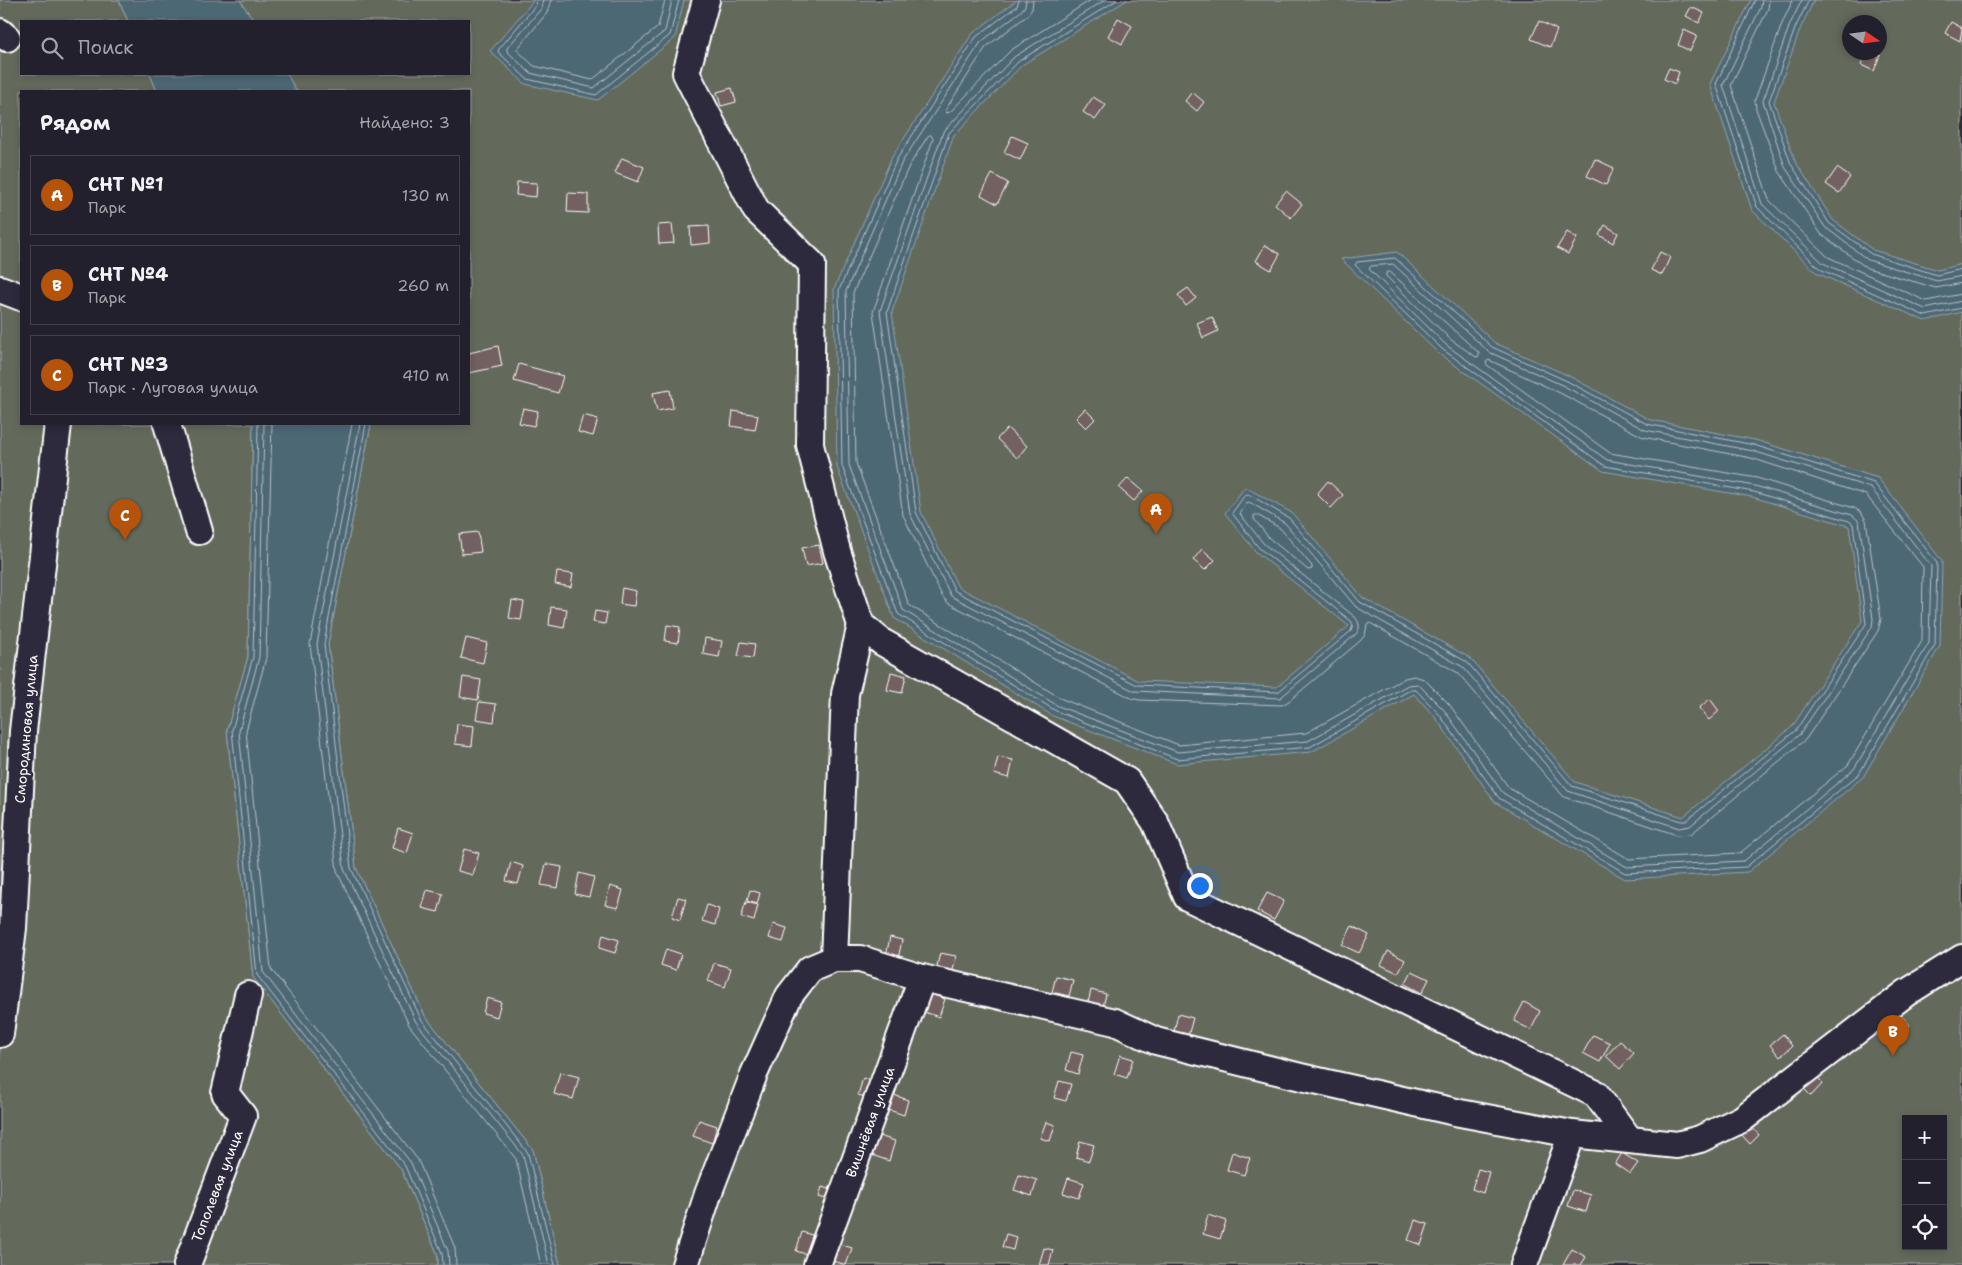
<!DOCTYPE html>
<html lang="ru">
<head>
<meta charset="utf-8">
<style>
  :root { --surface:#23202e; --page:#2b2836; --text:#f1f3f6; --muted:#a3a3aa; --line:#403e4a; --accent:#b45309 }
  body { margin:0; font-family:"Shantell Sans",sans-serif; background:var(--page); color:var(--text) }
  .controls { position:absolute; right:15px; bottom:15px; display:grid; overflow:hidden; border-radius:0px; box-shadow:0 2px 8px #0003 }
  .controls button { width:45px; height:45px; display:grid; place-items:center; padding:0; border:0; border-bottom:1px solid var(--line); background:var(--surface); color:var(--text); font:25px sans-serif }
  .compass { position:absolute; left:1842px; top:15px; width:45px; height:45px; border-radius:50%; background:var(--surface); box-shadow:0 2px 8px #0003; rotate:103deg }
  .you { position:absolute; left:1199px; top:885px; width:18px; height:18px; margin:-12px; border:4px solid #fff; border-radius:50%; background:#1a73e8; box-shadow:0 0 0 8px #1a73e833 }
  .badge { display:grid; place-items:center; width:32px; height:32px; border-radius:50%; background:var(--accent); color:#fff; font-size:16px; font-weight:700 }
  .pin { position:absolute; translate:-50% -41px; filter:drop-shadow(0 1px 2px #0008) }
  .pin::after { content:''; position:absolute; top:26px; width:18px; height:15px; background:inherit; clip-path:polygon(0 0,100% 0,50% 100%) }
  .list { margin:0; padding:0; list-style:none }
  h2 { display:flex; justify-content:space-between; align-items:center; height:65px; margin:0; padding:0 20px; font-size:21px }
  h2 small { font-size:16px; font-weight:400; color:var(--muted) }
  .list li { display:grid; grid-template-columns:32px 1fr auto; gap:15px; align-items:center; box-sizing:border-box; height:80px; margin:0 10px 10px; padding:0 10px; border:1px solid var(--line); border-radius:0px }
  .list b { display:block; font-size:19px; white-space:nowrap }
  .list p { margin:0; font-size:16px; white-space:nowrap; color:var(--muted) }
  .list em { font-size:16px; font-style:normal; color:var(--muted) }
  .icon { flex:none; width:28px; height:28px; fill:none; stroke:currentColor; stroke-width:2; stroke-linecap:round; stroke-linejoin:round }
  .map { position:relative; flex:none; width:1962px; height:1265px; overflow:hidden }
  .search { position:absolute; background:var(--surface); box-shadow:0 2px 8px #0003; left:20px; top:20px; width:450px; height:55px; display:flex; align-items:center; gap:12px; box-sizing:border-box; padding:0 18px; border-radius:0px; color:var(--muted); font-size:19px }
  .panel { position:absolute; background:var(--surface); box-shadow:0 2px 8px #0003; left:20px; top:90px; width:450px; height:335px; border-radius:0px }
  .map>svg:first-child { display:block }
  .green { fill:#636a5c; stroke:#b1b4ae; fill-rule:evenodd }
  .water { fill:#4d6775; stroke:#94a4ac }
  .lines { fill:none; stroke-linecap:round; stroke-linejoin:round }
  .shore { stroke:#b8c2c8; stroke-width:1 }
  .building { fill:#736060; stroke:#fff }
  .minor-casing { stroke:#fff; stroke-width:30 }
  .minor { stroke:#2f2a3d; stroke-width:26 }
  .labels { text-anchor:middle; stroke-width:5; stroke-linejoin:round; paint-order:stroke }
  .street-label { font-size:14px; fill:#fff; stroke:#2f2a3d }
</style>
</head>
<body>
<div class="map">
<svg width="1962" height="1265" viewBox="0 0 1962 1265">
  <rect width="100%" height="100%" fill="#2f2a3d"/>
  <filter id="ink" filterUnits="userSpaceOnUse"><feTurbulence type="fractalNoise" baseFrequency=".02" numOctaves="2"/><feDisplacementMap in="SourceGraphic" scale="10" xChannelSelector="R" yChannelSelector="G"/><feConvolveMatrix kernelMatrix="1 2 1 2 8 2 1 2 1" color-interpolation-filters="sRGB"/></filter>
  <g filter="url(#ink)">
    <g class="green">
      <polygon points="0,0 119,0 128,21 21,21 21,74 150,74 157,91 21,91 21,424 253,424 248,657 227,730 253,977 401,1169 438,1255 438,1265 0,1265"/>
      <path d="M240,0H1962V1265H560L533,1150L425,1016L356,868L328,644L371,424H469V91H296L287,74H469V21H254ZM1850,22H1880V52H1850ZM1906,1119H1943V1246H1906Z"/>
    </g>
    <g class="water">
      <polygon points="119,0 240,0 254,21 128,21"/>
      <polygon points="534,0 684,0 675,38 598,100 525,84 490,51"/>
      <polygon points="1017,0 1127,0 1022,65 954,135 892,312 921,512 958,587 1139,681 1277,687 1349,626 1256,552 1225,513 1245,487 1292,513 1363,598 1470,658 1575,782 1683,817 1792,727 1862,621 1849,526 1752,497 1603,471 1438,353 1341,259 1397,252 1495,343 1569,376 1650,420 1755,440 1878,478 1942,561 1940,646 1863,777 1748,872 1625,879 1495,802 1435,717 1414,694 1311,752 1177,764 1053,716 894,618 837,467 834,289 892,157 972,34"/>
      <polygon points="1751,0 1814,0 1801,27 1774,102 1795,161 1833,220 1873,250 1938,270 1962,264 1962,312 1925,321 1817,273 1752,210 1710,84"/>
      <polygon points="150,74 287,74 296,91 157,91"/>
      <polygon points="253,424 371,424 328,644 356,868 425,1016 533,1150 560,1265 438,1265 438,1255 401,1169 253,977 227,730 248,657"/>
    </g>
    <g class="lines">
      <g class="shore">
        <polyline points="537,0 536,5 499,49 498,52 527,79 596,95 670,35 679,0"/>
        <polyline points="543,0 541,9 507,48 507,51 530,73 594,88 665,31 672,0"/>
        <polyline points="551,0 547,13 518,48 517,50 534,66 592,80 658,27 665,0"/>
        <polyline points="1019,0 1017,6 976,37 897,159 839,290 842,466 898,614 1056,711 1177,759 1310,747 1410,690 1416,690 1439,714 1499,798 1625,873 1746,867 1859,774 1935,645 1937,563 1874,483 1754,445 1647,424 1567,381 1492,347 1395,258 1357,262 1355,265 1442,349 1605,466 1754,492 1849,521 1853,524 1866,624 1796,730 1686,821 1681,821 1572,786 1467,662 1360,602 1289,518 1248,494 1245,495 1232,513 1259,548 1351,621 1353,625 1351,631 1278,692 1137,685 955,591 916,512 887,312 949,133 1019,61 1117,0"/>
        <path d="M1026,0L1025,6L1021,11L981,42L902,162L846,291L849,465L903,610L1058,706L1178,752L1308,741L1408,685L1418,684L1444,710L1503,793L1627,867L1744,861L1854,769L1929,643L1931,566L1871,488L1753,451L1645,430L1564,386L1489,352L1393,264L1371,266L1369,269L1446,345L1607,460L1755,486L1852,515L1859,521L1873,619L1872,627L1800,734L1690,826L1679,828L1568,791L1463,667L1356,607L1285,523L1249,502L1247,503L1240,514L1264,544L1355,617C1360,623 1361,629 1355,635L1280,698L1134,691L951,596L910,514L880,311L943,132L1014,57L1105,0"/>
        <polyline points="1033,0 1032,9 1028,15 986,47 946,109 946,113 950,112 1011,50 1091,0"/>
        <polyline points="1755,0 1716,84 1757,207 1820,269 1925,316 1962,308"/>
        <polyline points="1762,0 1761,7 1723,85 1762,204 1823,263 1925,309 1962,301"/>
        <polyline points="1769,0 1768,9 1731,85 1769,200 1828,257 1926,301 1962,294"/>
        <polyline points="1793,0 1783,21 1755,100 1756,109 1779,171 1821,234 1867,268 1936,288 1962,283"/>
        <polyline points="1802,0 1790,24 1763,101 1785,167 1825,227 1868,260 1937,281 1962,276"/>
        <polyline points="1809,0 1796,26 1769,101 1791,164 1829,223 1871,254 1937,275 1962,269"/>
        <polygon points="931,135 933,139 873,312 903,515 942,596 948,603 1131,698 1139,700 1282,705 1289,701 1360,641 1365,635 1367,625 1370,623 1458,673 1564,797 1677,835 1691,834 1806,739 1878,631 1881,619 1866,520 1861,512 1854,508 1757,478 1610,453 1487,365 1486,362 1489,360 1560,393 1643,437 1751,458 1866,495 1923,567 1922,641 1848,765 1740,853 1629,859 1509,788 1449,704 1424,679 1414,676 1405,678 1306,733 1179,745 1062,699 909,605 856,463 853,293 909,166 928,136"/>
        <polygon points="1390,272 1479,353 1479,356 1476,357 1450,339 1386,276 1386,273"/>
        <polyline points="258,424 253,657 232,730 257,975 405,1166 442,1253 443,1265"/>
        <polyline points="264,424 259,657 239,731 263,972 411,1163 448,1251 449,1265"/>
        <polyline points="272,424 266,658 246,731 271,969 418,1160 455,1248 456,1265"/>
        <polyline points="352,424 310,644 337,871 409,1025 516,1159 541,1265"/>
        <polyline points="360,424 317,644 344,869 416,1022 523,1155 549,1265"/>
        <polyline points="366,424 324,644 351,868 421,1019 528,1153 555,1265"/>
        <polygon points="1257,515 1280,528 1312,566 1312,569 1308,570 1269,538 1254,519 1254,516"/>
      </g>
    </g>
    <g class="building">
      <polygon points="1691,7 1704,13 1699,23 1686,16"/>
      <polygon points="1118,18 1132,26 1122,44 1108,36"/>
      <polygon points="1539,21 1557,30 1550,47 1531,39"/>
      <polygon points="1951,22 1962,28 1960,41 1945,33"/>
      <polygon points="1684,30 1697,36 1690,51 1678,45"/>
      <polygon points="1866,52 1874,52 1880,55 1874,71 1861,65"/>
      <polygon points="1669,68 1679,72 1675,84 1664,79"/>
      <polygon points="732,88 736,102 721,106 717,92"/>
      <polygon points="1192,92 1204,102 1197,111 1185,101"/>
      <polygon points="1093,97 1106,105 1095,120 1083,112"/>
      <polygon points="1012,136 1028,143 1020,160 1004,152"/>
      <polygon points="622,158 644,167 638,182 615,173"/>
      <polygon points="1595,159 1614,168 1606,185 1587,176"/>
      <polygon points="1837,168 1850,177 1839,193 1826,184"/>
      <polygon points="992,174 1008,183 997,204 981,195"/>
      <polygon points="517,182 537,183 536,197 516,195"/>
      <polygon points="1286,191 1302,204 1291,218 1275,204"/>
      <polygon points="568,193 588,194 588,213 567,212"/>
      <polygon points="672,224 674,243 659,244 658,225"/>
      <polygon points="1605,225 1618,233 1613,243 1599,235"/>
      <polygon points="709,226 710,243 691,245 690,227"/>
      <polygon points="1567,232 1577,238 1568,254 1557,248"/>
      <polygon points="1265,245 1280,254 1271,270 1256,261"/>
      <polygon points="1660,252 1670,257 1662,275 1651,270"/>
      <polygon points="1188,288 1196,298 1186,306 1178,295"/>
      <polygon points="1212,317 1218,331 1203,338 1197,323"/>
      <polygon points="498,346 502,366 469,373 469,353"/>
      <polygon points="519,364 563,376 558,393 514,381"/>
      <polygon points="670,390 673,408 657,411 653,393"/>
      <polygon points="523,408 538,411 534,426 519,423"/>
      <polygon points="1085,409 1095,419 1086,428 1076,418"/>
      <polygon points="733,411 758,415 755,430 731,426"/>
      <polygon points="583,415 598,419 593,436 578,432"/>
      <polygon points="1007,428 1027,446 1017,458 997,439"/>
      <polygon points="1128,478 1143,491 1134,501 1119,488"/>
      <polygon points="1328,481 1343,495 1331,508 1317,494"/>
      <polygon points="1151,507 1165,519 1157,529 1143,517"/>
      <polygon points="478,532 481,552 462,554 459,534"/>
      <polygon points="819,545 823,563 806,566 802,548"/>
      <polygon points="1202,549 1215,560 1205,570 1193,560"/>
      <polygon points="557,572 573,574 571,587 555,584"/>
      <polygon points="622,588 636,591 634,606 620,604"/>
      <polygon points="512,600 524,602 521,620 509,618"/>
      <polygon points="551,607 567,609 564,628 549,625"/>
      <polygon points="595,611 607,613 605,624 593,622"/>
      <polygon points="667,625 680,627 678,643 665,641"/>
      <polygon points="466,638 487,643 483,663 461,658"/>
      <polygon points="705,638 722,641 719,657 703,654"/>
      <polygon points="741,642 755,644 753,658 738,656"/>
      <polygon points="891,672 906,676 902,693 887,690"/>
      <polygon points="463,677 481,680 478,700 460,697"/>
      <polygon points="1710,699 1719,711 1709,720 1699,708"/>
      <polygon points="479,702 496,704 494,722 476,719"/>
      <polygon points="457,724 474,726 472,746 455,744"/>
      <polygon points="998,757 1013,760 1009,778 994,774"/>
      <polygon points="398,828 413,833 407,853 392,848"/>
      <polygon points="464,849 479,853 473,875 458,871"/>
      <polygon points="511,862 523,866 518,884 506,881"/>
      <polygon points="546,864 562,867 558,888 541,885"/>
      <polygon points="579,873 594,877 589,897 575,894"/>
      <polygon points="610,886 623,890 618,908 605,905"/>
      <polygon points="427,890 443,894 438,912 422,908"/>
      <polygon points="750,890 760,893 757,904 747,901"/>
      <polygon points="1267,893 1284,901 1274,920 1257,911"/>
      <polygon points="678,897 686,899 680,920 672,917"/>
      <polygon points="746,902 758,905 754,921 741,917"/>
      <polygon points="707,905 719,909 715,925 702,921"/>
      <polygon points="773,924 787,928 783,942 769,938"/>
      <polygon points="1352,926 1369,935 1359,953 1342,945"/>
      <polygon points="603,935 619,940 615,953 599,948"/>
      <polygon points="890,937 902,940 898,959 886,956"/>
      <polygon points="666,949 681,954 676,970 661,965"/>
      <polygon points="1388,951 1405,960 1398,973 1381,965"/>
      <polygon points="940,953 956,956 952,974 936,970"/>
      <polygon points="714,963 731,968 725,987 708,981"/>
      <polygon points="1412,971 1429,979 1422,993 1405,984"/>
      <polygon points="1056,976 1073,980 1069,996 1052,992"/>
      <polygon points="1091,990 1106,994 1103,1007 1088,1003"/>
      <polygon points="930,994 945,999 939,1017 924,1012"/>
      <polygon points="487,998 501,1002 497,1017 483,1013"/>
      <polygon points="1524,1002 1540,1011 1531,1030 1514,1021"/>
      <polygon points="1178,1014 1193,1018 1188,1036 1174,1032"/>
      <polygon points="1900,1014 1910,1025 1894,1038 1885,1027"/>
      <polygon points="1783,1034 1792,1046 1780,1057 1770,1045"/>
      <polygon points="1593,1035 1610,1043 1600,1062 1583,1053"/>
      <polygon points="1620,1041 1634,1053 1620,1069 1606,1056"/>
      <polygon points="1071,1052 1083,1055 1078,1074 1066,1070"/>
      <polygon points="1120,1055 1133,1059 1127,1078 1114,1074"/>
      <polygon points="560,1072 579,1077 573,1099 554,1094"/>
      <polygon points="1813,1073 1823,1083 1811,1096 1801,1086"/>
      <polygon points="863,1078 875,1082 869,1098 858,1095"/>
      <polygon points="1059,1081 1071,1084 1066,1101 1054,1098"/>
      <polygon points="894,1095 908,1100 904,1115 889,1110"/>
      <polygon points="699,1120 717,1126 712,1143 693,1136"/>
      <polygon points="1046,1122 1055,1125 1050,1141 1040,1138"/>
      <polygon points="1749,1124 1759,1135 1750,1144 1740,1133"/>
      <polygon points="879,1136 895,1141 889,1161 872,1155"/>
      <polygon points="1080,1141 1094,1145 1089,1161 1076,1157"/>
      <polygon points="1232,1152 1250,1158 1244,1175 1227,1170"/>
      <polygon points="1622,1153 1638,1163 1630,1174 1615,1164"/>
      <polygon points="1478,1169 1489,1172 1483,1193 1472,1189"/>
      <polygon points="1019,1175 1037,1180 1032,1196 1014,1190"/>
      <polygon points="1068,1178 1084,1183 1079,1198 1063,1193"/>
      <polygon points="822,1187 833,1190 829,1200 819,1197"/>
      <polygon points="1573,1190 1591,1195 1586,1212 1568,1206"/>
      <polygon points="1208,1215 1226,1221 1220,1239 1203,1234"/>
      <polygon points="1415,1220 1428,1224 1421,1245 1408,1240"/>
      <polygon points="802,1232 815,1236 809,1255 796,1251"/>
      <polygon points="1006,1234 1016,1237 1013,1250 1002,1247"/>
      <polygon points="839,1244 852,1248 846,1265 834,1261"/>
      <polygon points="1044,1248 1053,1250 1049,1265 1039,1265"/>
      <polygon points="1572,1249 1586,1257 1581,1265 1563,1265"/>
    </g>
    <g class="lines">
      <g class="minor-casing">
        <g id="minor">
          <polyline points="706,0 686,73 756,210 812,264 810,445 837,551 861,625 882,642 1127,781 1155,822 1187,897 1596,1094 1629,1139"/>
          <polyline points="0,32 7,38"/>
          <polyline points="0,289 21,297"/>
          <polyline points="167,424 199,531"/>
          <polyline points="834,959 845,694 861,625"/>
          <polyline points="0,1034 13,928 23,731 58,424"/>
          <polyline points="187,1265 243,1116 225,1093 248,995"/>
          <polyline points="685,1265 708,1194 754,1074 789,996 810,969 834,959 860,959 922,978 1115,1022 1156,1041 1301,1077 1460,1113 1572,1134 1677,1145 1700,1139 1742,1119 1906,993 1962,958"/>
          <polyline points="817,1265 922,978"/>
          <polyline points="1524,1265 1572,1134"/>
        </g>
      </g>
      <use href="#minor" class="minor"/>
    </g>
  </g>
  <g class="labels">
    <g class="street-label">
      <text transform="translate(26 729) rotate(-85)" y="5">Смородиновая улица</text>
      <text transform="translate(870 1122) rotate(-70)" y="5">Вишнёвая улица</text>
      <text transform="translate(217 1186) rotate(-69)" y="5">Тополевая улица</text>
    </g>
  </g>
</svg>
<div class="controls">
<button>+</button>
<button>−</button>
<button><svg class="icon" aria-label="locate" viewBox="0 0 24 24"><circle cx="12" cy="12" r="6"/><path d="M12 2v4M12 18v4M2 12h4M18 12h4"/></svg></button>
</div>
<svg class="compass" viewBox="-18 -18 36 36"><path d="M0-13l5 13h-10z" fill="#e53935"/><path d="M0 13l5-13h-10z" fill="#a3a3aa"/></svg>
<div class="you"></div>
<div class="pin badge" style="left:1156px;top:534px">A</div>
<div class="pin badge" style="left:1893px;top:1056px">B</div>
<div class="pin badge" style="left:125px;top:540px">C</div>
<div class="search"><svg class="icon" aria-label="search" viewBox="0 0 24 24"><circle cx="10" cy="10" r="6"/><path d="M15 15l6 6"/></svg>Поиск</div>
<section class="panel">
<h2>Рядом<small>Найдено: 3</small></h2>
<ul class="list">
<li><span class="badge">A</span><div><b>СНТ №1</b><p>Парк</p></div><em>130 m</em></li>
<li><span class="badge">B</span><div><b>СНТ №4</b><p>Парк</p></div><em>260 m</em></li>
<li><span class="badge">C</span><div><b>СНТ №3</b><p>Парк · Луговая улица</p></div><em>410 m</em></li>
</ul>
</section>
</div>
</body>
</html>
